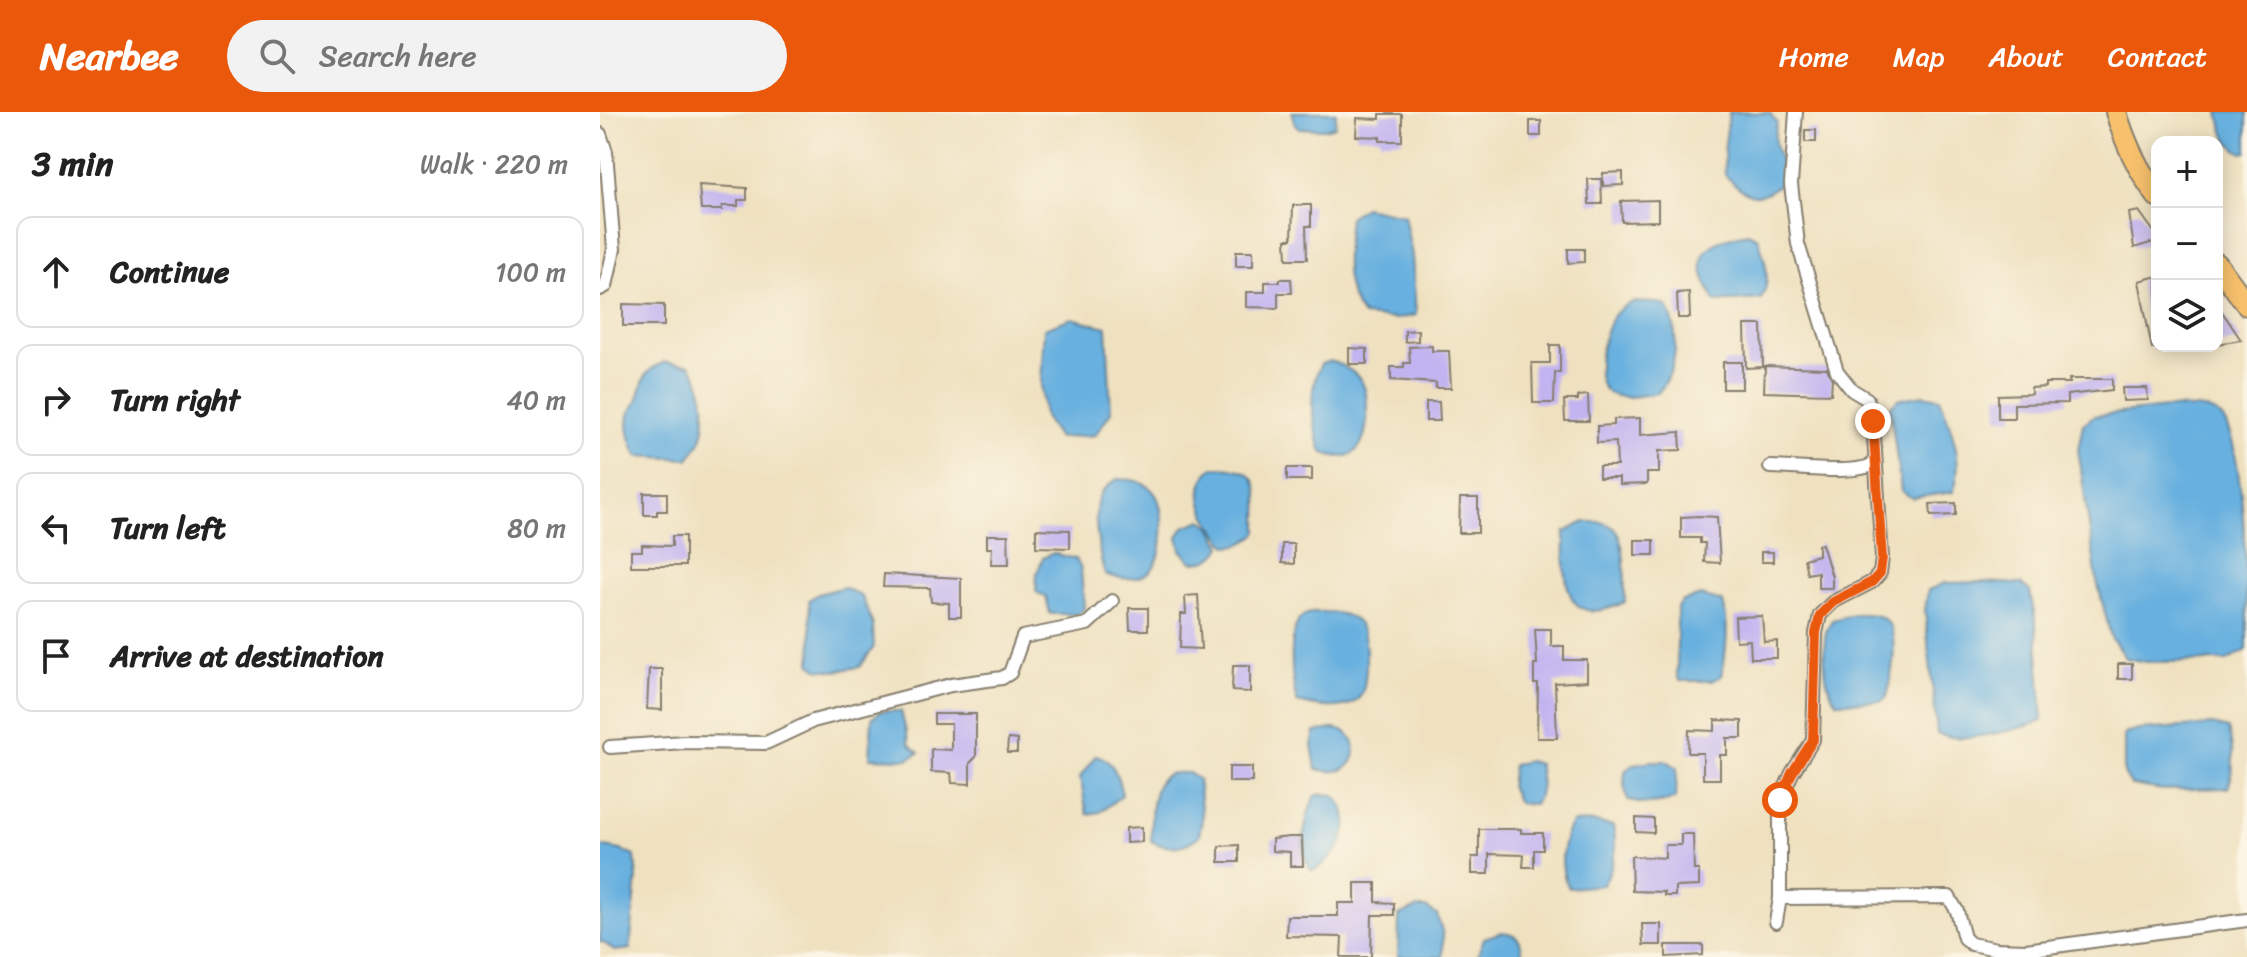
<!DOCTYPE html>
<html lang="en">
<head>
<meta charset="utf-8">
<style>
  :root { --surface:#fff; --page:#f2f2f2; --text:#222; --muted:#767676; --line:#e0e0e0; --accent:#ea580c }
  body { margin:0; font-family:Sriracha,sans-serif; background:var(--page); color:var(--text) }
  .controls { position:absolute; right:24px; top:24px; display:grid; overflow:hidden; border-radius:16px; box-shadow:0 4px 20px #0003 }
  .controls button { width:72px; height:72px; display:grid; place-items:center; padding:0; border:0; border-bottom:2px solid var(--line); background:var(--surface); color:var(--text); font:40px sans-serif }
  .stop { position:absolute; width:24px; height:24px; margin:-18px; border:6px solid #ea580c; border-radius:50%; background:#fff }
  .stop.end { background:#ea580c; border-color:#fff; box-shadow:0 2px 8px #0008 }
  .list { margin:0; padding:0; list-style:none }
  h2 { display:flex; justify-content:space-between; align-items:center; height:104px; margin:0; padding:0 32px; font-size:34px }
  h2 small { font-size:26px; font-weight:400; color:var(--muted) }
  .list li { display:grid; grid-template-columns:52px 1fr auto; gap:24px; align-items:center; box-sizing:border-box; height:112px; margin:0 16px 16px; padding:0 16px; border:2px solid var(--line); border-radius:16px }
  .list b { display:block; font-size:30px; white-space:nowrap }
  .list em { font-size:26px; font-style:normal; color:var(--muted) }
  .icon { flex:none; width:44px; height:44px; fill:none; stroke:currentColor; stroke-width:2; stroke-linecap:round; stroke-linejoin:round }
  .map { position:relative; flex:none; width:1647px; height:845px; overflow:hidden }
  header { display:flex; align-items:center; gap:48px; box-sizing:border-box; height:112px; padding:0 40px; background:var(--accent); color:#fff }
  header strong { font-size:38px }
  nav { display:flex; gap:44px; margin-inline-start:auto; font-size:28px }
  .search { width:560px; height:72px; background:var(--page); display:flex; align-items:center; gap:20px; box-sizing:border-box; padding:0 28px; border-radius:44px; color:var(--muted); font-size:30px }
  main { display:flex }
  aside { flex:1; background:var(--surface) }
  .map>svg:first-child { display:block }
  .water { fill:#67b0df; stroke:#42667e; stroke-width:2 }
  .building { fill:#c2b4f0 }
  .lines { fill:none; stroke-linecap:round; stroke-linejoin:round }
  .minor-casing { stroke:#867e6e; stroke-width:16 }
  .trunk-casing { stroke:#867e6e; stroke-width:24 }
  .minor { stroke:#fff; stroke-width:12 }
  .trunk { stroke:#f7c06c; stroke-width:20 }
  .route { stroke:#ea580c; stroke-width:10 }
</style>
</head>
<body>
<header>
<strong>Nearbee</strong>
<div class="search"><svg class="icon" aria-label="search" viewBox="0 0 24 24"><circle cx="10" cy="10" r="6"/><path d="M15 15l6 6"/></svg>Search here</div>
<nav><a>Home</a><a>Map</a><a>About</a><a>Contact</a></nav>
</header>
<main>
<aside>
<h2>3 min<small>Walk · 220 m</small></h2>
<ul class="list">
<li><svg class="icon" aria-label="ahead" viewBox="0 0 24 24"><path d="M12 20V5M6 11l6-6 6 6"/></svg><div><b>Continue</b></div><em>100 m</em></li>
<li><svg class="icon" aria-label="right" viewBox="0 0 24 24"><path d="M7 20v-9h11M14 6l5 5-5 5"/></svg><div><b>Turn right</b></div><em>40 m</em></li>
<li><svg class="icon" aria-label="left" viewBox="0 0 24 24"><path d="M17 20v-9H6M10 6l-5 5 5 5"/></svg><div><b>Turn left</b></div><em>80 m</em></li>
<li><svg class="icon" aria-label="arrive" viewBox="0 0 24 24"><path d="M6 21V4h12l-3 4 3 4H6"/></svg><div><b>Arrive at destination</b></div></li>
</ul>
</aside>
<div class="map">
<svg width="1647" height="845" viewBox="0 0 1647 845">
  <rect width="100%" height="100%" fill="#fcf5e5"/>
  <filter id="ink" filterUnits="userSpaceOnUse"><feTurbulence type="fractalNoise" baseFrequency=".0125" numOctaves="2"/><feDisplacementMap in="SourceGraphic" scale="16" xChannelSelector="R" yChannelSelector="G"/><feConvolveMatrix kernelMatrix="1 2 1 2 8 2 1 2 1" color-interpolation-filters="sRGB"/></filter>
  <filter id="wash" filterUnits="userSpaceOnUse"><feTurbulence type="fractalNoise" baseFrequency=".006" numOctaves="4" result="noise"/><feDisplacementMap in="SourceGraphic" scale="32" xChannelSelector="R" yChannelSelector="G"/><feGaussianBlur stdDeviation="1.8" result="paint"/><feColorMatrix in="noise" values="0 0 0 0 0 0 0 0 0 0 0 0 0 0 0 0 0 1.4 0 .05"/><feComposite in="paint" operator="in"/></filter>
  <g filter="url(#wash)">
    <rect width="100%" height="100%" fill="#efe1c0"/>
    <g class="water">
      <polygon points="692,0 736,0 735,14 725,17 699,16 694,11"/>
      <path d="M1129,0L1170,1L1177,11C1169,40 1185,45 1183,69C1157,92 1148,85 1125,63L1124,39Z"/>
      <path d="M1619,0H1647V40L1642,41C1627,32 1622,17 1619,0Z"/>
      <path d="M764,95L804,103L812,143L816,203L797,207L763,204C739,175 746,140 749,105Z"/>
      <path d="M1148,121L1158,126C1165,147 1172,167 1161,187L1116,190C1089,146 1100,130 1148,121Z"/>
      <path d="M1033,190L1058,191L1067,194C1081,221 1077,259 1058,281C1043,283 1024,289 1009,281C989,270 1003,220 1013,205C1018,197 1025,194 1033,190Z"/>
      <polygon points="472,206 507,215 511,300 495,323 458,326 444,305 441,272 444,216"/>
      <path d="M730,249C741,252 756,260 762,270C767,280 767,290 767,301C767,331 756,355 722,340C712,312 707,279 721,252Z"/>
      <path d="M65,250L90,253C103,269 109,304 102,324C100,332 93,340 89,347L38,344C31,332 25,314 30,300C32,296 36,294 37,289C46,267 39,261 65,250Z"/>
      <path d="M1324,283L1340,286C1351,314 1365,352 1353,380L1312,386L1301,379L1290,295L1298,287Z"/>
      <path d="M1566,296C1583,296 1605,293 1620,304C1647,329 1647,494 1647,538L1627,549L1547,550L1525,546L1511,525L1497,469L1478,337L1483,312L1494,304Z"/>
      <path d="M613,355C666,354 658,377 658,420C649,429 641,434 628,434C609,412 586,380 613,355Z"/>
      <path d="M517,367C532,367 547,369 556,383C566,400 565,449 548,461C536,470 518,466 505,463C500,446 493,408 497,391C499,380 509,373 517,367Z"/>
      <path d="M602,408L611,414L622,434C615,447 607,450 592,450L581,438L578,425L584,415Z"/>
      <path d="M985,410C994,410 1004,409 1011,414C1028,424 1024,472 1025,490C961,521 964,464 965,420Z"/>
      <polygon points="453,441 476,447 481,457 484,496 478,502 450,502 446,485 436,480 437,461 443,446"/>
      <path d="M1381,470L1421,472L1430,479L1436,512L1443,609C1417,618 1363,632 1337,622L1325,499L1328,478L1345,471Z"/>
      <polygon points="244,475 262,485 273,513 274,535 260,555 235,559 217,557 211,551 212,530 209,488 218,482"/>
      <path d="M1101,484L1123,490C1129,514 1127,540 1121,564L1112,569H1080L1077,564V495L1083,489Z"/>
      <path d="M715,500C762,499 767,514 766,557C765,566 765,580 758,587C744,601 713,594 697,590C692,573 686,516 703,504C705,502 712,501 715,500Z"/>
      <path d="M1253,502C1263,502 1276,501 1285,508C1301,520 1291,567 1287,585L1281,589L1237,590C1224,577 1223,543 1225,526C1225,519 1229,514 1232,508Z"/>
      <polygon points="281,599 301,599 309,632 319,641 308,647 270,646 272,606"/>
      <path d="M1613,613L1628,617C1633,636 1636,659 1628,676L1563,678L1531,673L1524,662V622L1539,618Z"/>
      <path d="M732,617C762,617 762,657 736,659C730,660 722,658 716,657L712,633L715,620Z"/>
      <path d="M496,643C515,648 518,665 522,683L500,700L487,702L480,665Z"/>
      <path d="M929,649L938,652C941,667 943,680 934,692L918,691L910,674L913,652Z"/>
      <path d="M1051,649H1067L1077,656L1076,686C1059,693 1044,694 1028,688L1024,673L1025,659L1034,652Z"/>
      <path d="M589,661L598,667L602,707L599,724C585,736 568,738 551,729C551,712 548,669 569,662C575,660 583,661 589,661Z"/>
      <path d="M721,682L735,683C759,711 741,745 712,759C696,741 706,706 714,685Z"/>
      <path d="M994,710L1013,714C1018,736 1014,754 1003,773L969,776C958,758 961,729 972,711Z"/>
      <polygon points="0,734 21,738 35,744 37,766 30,837 14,839 3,830 0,830"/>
      <polygon points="817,796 826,796 837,803 843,822 843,845 798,845 799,804"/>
      <path d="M902,820C920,822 921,828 923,845H877L884,826Z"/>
    </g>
    <g id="blocks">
      <g class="building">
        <polygon points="780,2 802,2 802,29 780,29 780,25 756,24 757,6 780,7"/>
        <rect x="930" y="9" width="11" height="15"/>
        <rect x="1205" y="18" width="11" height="12"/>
        <polygon points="1023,60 1023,73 1003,74 1003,61"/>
        <polygon points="988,67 1001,67 1002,92 989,92"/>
        <polygon points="99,73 147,76 147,88 138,88 138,94 122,94 122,98 101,98"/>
        <polygon points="1058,88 1058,109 1022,110 1021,89"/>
        <polygon points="693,93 711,93 711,114 706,114 707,147 687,147 686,127 692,127"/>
        <polygon points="1539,99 1557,124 1557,129 1534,136 1529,101"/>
        <polygon points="968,137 984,137 984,150 968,151"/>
        <rect x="636" y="139" width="17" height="15"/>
        <polygon points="1557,164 1557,236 1552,237 1539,169"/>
        <polygon points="680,167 691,167 692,181 678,181 678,196 646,195 646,180 665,180 665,170 680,170"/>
        <polygon points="1089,180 1090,206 1078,206 1077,181"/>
        <polygon points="23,192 64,193 64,214 23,214"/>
        <polygon points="1617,192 1641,228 1617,232"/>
        <polygon points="1145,213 1162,213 1163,255 1146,256"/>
        <polygon points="818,218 818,229 805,230 805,219"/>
        <polygon points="950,233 960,233 960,261 955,261 954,291 933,291 932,251 950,251"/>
        <polygon points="832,234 832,239 849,239 851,276 836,276 836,271 791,268 791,255 804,255 804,251 810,251 809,235"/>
        <polygon points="749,236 767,237 767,252 749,252"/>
        <rect x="1123" y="250" width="19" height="27"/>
        <polygon points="1165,254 1227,256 1232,267 1231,282 1164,280"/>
        <polygon points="1469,267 1512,267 1512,278 1467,283 1467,291 1414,292 1414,306 1398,306 1398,283 1431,282 1431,276 1445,275 1445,271 1470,271"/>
        <polygon points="1522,276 1547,276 1548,288 1523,289"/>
        <polygon points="988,283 989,309 965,309 964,288 978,288 978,284"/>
        <polygon points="826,290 839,290 840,309 826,309"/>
        <polygon points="1040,306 1040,323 1080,320 1081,338 1059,339 1059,361 1047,361 1047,372 1019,373 1019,366 999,366 999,354 1017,354 1016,330 997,331 997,314 1014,313 1014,307"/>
        <rect x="687" y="356" width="25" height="12"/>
        <polygon points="44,381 67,381 67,399 57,399 57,403 44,403"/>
        <polygon points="860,386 878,386 878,421 859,421"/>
        <polygon points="1356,391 1356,403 1331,404 1330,392"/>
        <polygon points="1100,404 1117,405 1120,451 1104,450 1105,431 1100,431 1100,426 1081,426 1081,405"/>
        <polygon points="436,417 470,418 470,436 436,435"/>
        <polygon points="387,423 408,423 409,452 391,452 392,436 387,436"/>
        <polygon points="72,424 85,424 85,454 31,454 31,439 42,439 42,433 72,434"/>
        <rect x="1035" y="428" width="19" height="15"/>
        <polygon points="682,432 694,432 694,452 682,451"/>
        <polygon points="1222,432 1232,465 1232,476 1218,476 1218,460 1207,462 1204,447 1218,443 1218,433"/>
        <rect x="1161" y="440" width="12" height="10"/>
        <polygon points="284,462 361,466 361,505 349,505 349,491 331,490 330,476 283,475"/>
        <polygon points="598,483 601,537 580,536 581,502 586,502 585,484"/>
        <polygon points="529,496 548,496 548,518 530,518"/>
        <polygon points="1162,504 1164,530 1177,529 1177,546 1151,546 1150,528 1136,529 1135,505"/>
        <polygon points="935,517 951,517 951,534 964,534 964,548 987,548 987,569 955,571 957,626 937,626 938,572 934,572 934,552 937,552"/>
        <rect x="1518" y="552" width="14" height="15"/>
        <polygon points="633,553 650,553 650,580 632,579"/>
        <polygon points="49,557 62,557 62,598 47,597"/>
        <polygon points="334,602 376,602 376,645 370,651 370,672 352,671 351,661 331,660 331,637 351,638 351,612 334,612"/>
        <polygon points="1115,608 1142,609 1142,626 1127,626 1127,643 1120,643 1120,667 1103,667 1103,641 1088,641 1089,618 1115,619"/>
        <polygon points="408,627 417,628 417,641 407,641"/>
        <rect x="629" y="655" width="23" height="15"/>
        <polygon points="1036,706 1054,707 1054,721 1036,720"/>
        <polygon points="542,715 542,730 526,731 526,716"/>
        <polygon points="879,717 921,717 921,721 943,721 943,738 934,738 934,755 923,755 924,743 889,742 889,762 872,762 872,745 879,745"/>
        <polygon points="1081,722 1093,722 1094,758 1099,758 1099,774 1075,775 1075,784 1064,784 1064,780 1032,779 1031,744 1065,746 1065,733 1081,733"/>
        <polygon points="689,725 702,725 703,754 690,754 690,740 672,739 672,727"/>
        <polygon points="639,733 639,750 619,750 619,734"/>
        <polygon points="755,771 776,771 776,790 794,791 794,803 772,803 771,845 741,845 742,825 686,824 687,804 738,804 738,791 755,791"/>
        <polygon points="1042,812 1061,812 1061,833 1043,833"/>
        <polygon points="1066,833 1103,833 1103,843 1066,845"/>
      </g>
    </g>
  </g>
  <g filter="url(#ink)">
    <use href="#blocks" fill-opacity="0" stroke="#867e6e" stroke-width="2"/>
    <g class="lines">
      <g class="minor-casing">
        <g id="minor">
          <polyline points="0,22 6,40 14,137 6,174 0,177"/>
          <path d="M1170,355C1195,355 1258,364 1275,351"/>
          <polyline points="10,635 85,630 166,631 213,609 351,573 402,566 410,561 423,525 487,512 512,489"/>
          <polyline points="1180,786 1349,785 1357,799 1364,826 1371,832 1397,837 1426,838 1647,808"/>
          <polyline points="1176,810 1180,786 1180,688 1192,661 1213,628 1216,521 1220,503 1233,490 1272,470 1280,461 1282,446 1273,309 1267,287 1252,278 1237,259 1198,132 1191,72 1196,0"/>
        </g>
      </g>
      <g class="trunk-casing">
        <g id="trunk">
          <path d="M1516,0C1525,31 1538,58 1557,84"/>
          <polyline points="1617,152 1647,193"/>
        </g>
      </g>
      <use href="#minor" class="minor"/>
      <use href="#trunk" class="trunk"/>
    </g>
  </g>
  <g class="lines" filter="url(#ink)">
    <polyline class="route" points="1180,688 1192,661 1213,628 1216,521 1220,503 1233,490 1272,470 1280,461 1282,446 1273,309"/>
  </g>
</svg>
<div class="controls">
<button>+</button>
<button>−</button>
<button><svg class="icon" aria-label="layers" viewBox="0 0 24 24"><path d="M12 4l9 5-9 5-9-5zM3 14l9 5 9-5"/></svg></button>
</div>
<div class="stop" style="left:1180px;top:688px"></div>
<div class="stop end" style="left:1273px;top:309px"></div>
</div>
</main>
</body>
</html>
